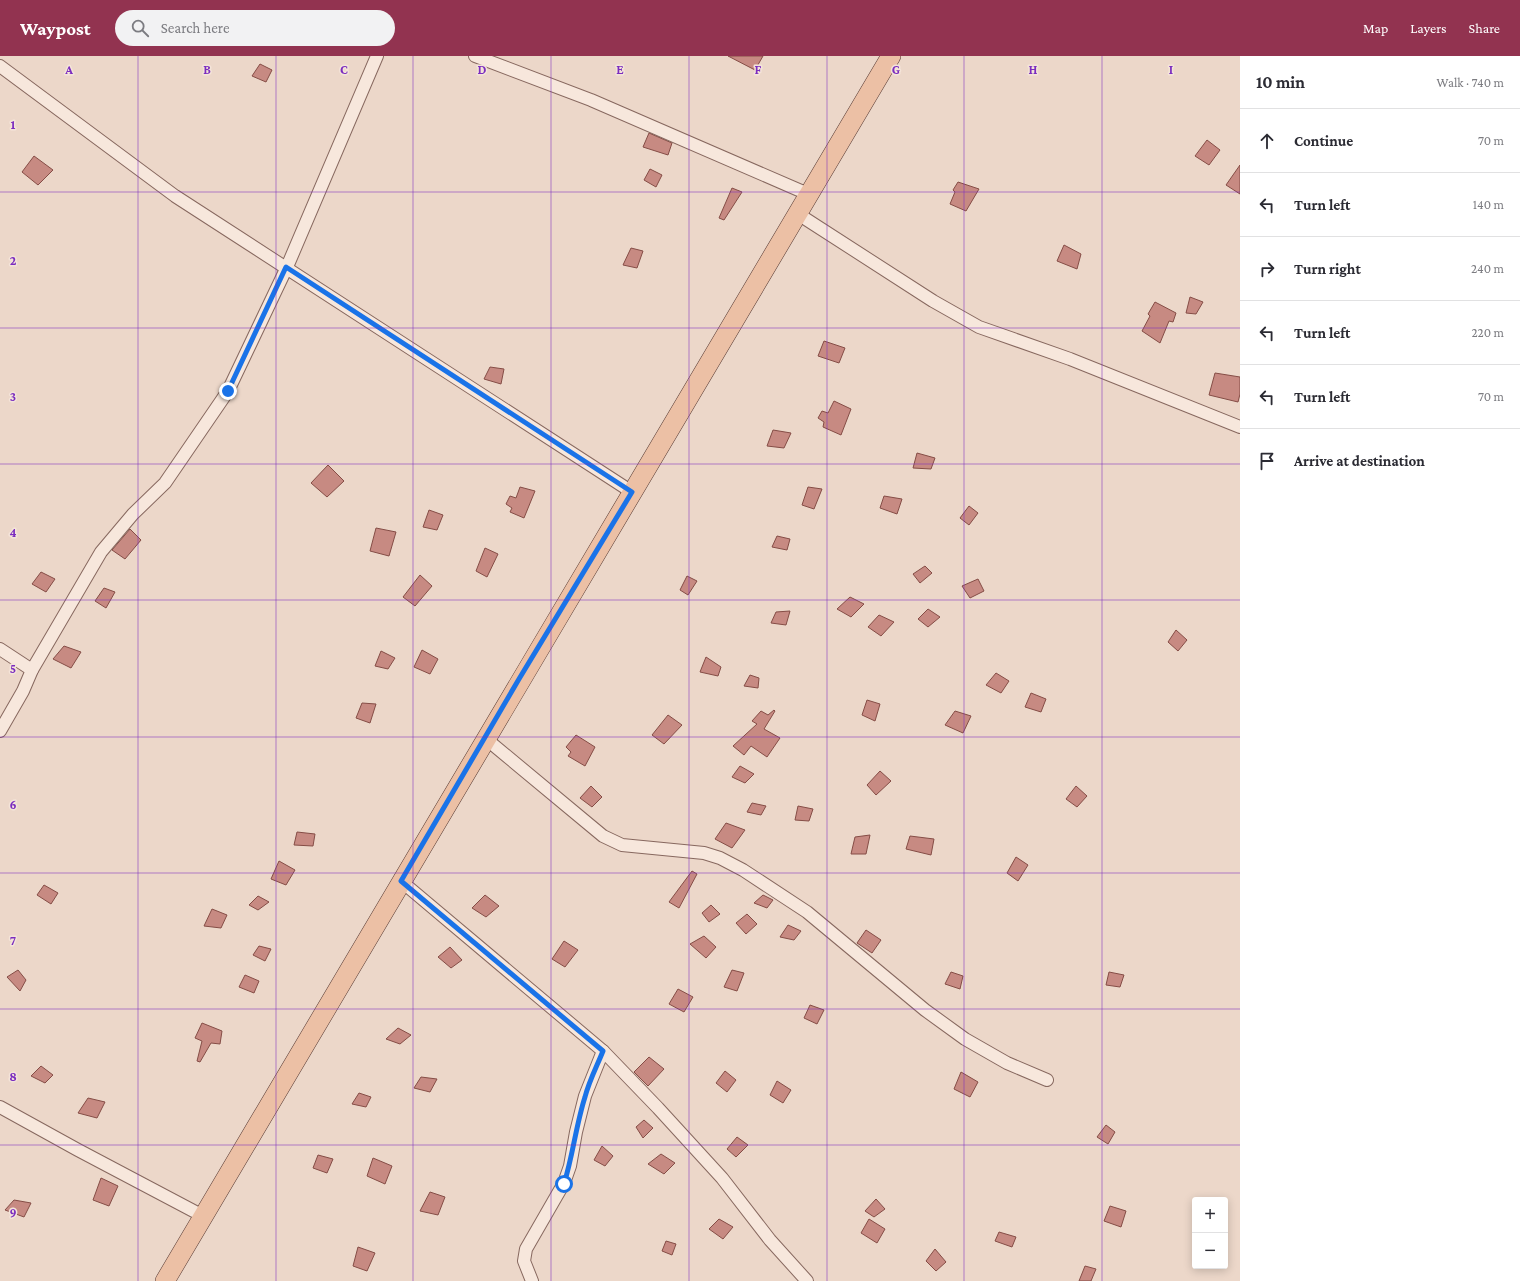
<!DOCTYPE html>
<html lang="en">
<head>
<meta charset="utf-8">
<style>
  :root { --surface:#fff; --page:#f2f2f3; --text:#2b2b33; --muted:#7c7c81; --line:#e1e1e2; --accent:#923350 }
  body { margin:0; font-family:"Crimson Pro",serif; background:var(--page); color:var(--text) }
  .controls { position:absolute; right:12px; bottom:12px; display:grid; overflow:hidden; border-radius:4px; box-shadow:0 2px 10px #0003 }
  .controls button { width:36px; height:36px; display:grid; place-items:center; padding:0; border:0; border-bottom:1px solid var(--line); background:var(--surface); color:var(--text); font:20px sans-serif }
  .stop { position:absolute; width:12px; height:12px; margin:-9px; border:3px solid #1a73e8; border-radius:50%; background:#fff }
  .stop.end { background:#1a73e8; border-color:#fff; box-shadow:0 1px 4px #0008 }
  .list { margin:0; padding:0; list-style:none }
  h2 { display:flex; justify-content:space-between; align-items:center; height:52px; margin:0; padding:0 16px; font-size:17px }
  h2 small { font-size:13px; font-weight:400; color:var(--muted) }
  .list li { display:grid; grid-template-columns:26px 1fr auto; gap:12px; align-items:center; box-sizing:border-box; height:64px; padding:0 16px; border-top:1px solid var(--line) }
  .list b { display:block; font-size:15px; white-space:nowrap }
  .list em { font-size:13px; font-style:normal; color:var(--muted) }
  .icon { flex:none; width:22px; height:22px; fill:none; stroke:currentColor; stroke-width:2; stroke-linecap:round; stroke-linejoin:round }
  .map { position:relative; flex:none; width:1240px; height:1225px; overflow:hidden }
  header { display:flex; align-items:center; gap:24px; box-sizing:border-box; height:56px; padding:0 20px; background:var(--accent); color:#fff }
  header strong { font-size:19px }
  nav { display:flex; gap:22px; margin-inline-start:auto; font-size:14px }
  .search { width:280px; height:36px; background:var(--page); display:flex; align-items:center; gap:10px; box-sizing:border-box; padding:0 14px; border-radius:22px; color:var(--muted); font-size:15px }
  main { display:flex }
  aside { flex:1; background:var(--surface) }
  .map>svg:first-child { display:block }
  .building { fill:#c78a82; stroke:#854d46 }
  .lines { fill:none; stroke-linecap:round; stroke-linejoin:round }
  .minor-casing { stroke:#87685f; stroke-width:14 }
  .primary-casing { stroke:#563933; stroke-width:20 }
  .minor { stroke:#f7e7dc; stroke-width:12 }
  .primary { stroke:#ecc0a5; stroke-width:19 }
  .route { stroke:#1a73e8; stroke-width:5 }
  .grid { fill:none; stroke:#7b2cbf; stroke-width:1; stroke-opacity:0.55 }
  .grid-label { font-size:13px; text-anchor:middle; font-weight:bold; fill:#7b2cbf; stroke:#f4e4d9; stroke-width:3; stroke-linejoin:round; paint-order:stroke }
</style>
</head>
<body>
<header>
<strong>Waypost</strong>
<div class="search"><svg class="icon" aria-label="search" viewBox="0 0 24 24"><circle cx="10" cy="10" r="6"/><path d="M15 15l6 6"/></svg>Search here</div>
<nav><a>Map</a><a>Layers</a><a>Share</a></nav>
</header>
<main>
<div class="map">
<svg width="1240" height="1225" viewBox="0 0 1240 1225">
  <rect width="100%" height="100%" fill="#ecd7c9"/>
  <g class="building">
    <polygon points="728,0 763,0 755,14"/>
    <polygon points="260,8 272,14 266,26 252,20"/>
    <polygon points="649,77 672,87 668,99 643,91"/>
    <polygon points="1207,84 1220,94 1209,109 1195,100"/>
    <polygon points="34,100 53,114 38,129 22,116"/>
    <polygon points="1240,109 1240,138 1226,129"/>
    <polygon points="650,113 662,119 656,131 644,124"/>
    <polygon points="958,126 979,133 966,155 950,148 955,136 953,134"/>
    <polygon points="732,132 742,136 724,164 719,162"/>
    <polygon points="1064,189 1081,198 1077,213 1057,205"/>
    <polygon points="631,192 643,195 637,212 623,209"/>
    <polygon points="1190,241 1203,246 1196,258 1186,257"/>
    <polygon points="1155,246 1176,257 1173,266 1169,265 1160,287 1142,275 1150,260 1148,258"/>
    <polygon points="824,285 845,292 839,307 818,300"/>
    <polygon points="490,311 504,313 501,328 484,323"/>
    <polygon points="1215,317 1240,321 1240,338 1238,346 1209,339"/>
    <polygon points="834,345 851,353 841,379 823,371 824,366 818,362 822,355 828,357"/>
    <polygon points="773,374 791,377 784,392 767,390"/>
    <polygon points="917,397 935,402 931,413 913,412"/>
    <polygon points="328,409 344,425 327,441 311,427"/>
    <polygon points="520,431 535,435 524,462 510,456 512,452 506,448 510,440 516,442"/>
    <polygon points="808,431 822,433 814,453 802,449"/>
    <polygon points="884,440 902,443 897,458 880,452"/>
    <polygon points="969,450 978,457 969,469 960,462"/>
    <polygon points="429,454 443,459 437,474 423,471"/>
    <polygon points="376,472 396,476 389,500 370,495"/>
    <polygon points="130,473 141,484 125,503 112,494"/>
    <polygon points="777,480 790,483 787,494 772,491"/>
    <polygon points="485,492 498,498 487,521 476,515"/>
    <polygon points="925,510 932,517 920,527 913,518"/>
    <polygon points="41,516 55,523 46,536 32,528"/>
    <polygon points="420,519 432,530 415,550 403,541"/>
    <polygon points="687,520 697,525 688,539 680,534"/>
    <polygon points="978,523 984,535 970,542 962,530"/>
    <polygon points="104,532 115,536 106,552 95,545"/>
    <polygon points="850,541 864,548 851,561 837,553"/>
    <polygon points="928,553 940,561 928,571 918,563"/>
    <polygon points="790,555 786,569 771,567 776,556"/>
    <polygon points="879,559 894,566 881,580 868,571"/>
    <polygon points="1176,574 1187,584 1178,595 1168,586"/>
    <polygon points="64,590 81,596 71,612 53,603"/>
    <polygon points="422,594 438,603 430,618 414,611"/>
    <polygon points="381,595 395,602 388,613 375,610"/>
    <polygon points="706,601 721,611 718,620 700,616"/>
    <polygon points="996,617 1009,625 1001,637 986,629"/>
    <polygon points="750,619 759,622 758,632 744,630"/>
    <polygon points="1031,637 1046,643 1041,656 1025,651"/>
    <polygon points="867,644 880,648 875,665 862,659"/>
    <polygon points="362,647 376,648 370,667 356,662"/>
    <polygon points="774,654 775,655 764,673 780,682 767,701 751,690 744,699 733,690 757,668 752,665 761,655 768,659"/>
    <polygon points="955,655 971,660 963,677 945,669"/>
    <polygon points="668,659 682,669 664,688 652,679"/>
    <polygon points="576,679 595,691 585,710 568,700 571,696 566,691"/>
    <polygon points="740,710 754,718 745,727 732,721"/>
    <polygon points="880,715 891,725 876,739 867,729"/>
    <polygon points="591,730 602,741 592,751 580,742"/>
    <polygon points="1076,730 1087,740 1077,751 1066,743"/>
    <polygon points="752,747 766,750 761,759 747,756"/>
    <polygon points="798,750 813,753 809,765 795,764"/>
    <polygon points="726,767 745,774 732,792 715,783"/>
    <polygon points="297,776 315,778 313,790 294,789"/>
    <polygon points="870,779 866,798 851,798 855,781"/>
    <polygon points="910,780 934,783 931,799 906,793"/>
    <polygon points="1016,801 1028,809 1018,825 1007,817"/>
    <polygon points="279,805 295,814 286,829 271,823"/>
    <polygon points="692,815 697,818 679,852 669,846"/>
    <polygon points="44,829 58,837 51,848 37,839"/>
    <polygon points="485,839 499,850 486,861 472,852"/>
    <polygon points="763,839 773,844 767,852 754,847"/>
    <polygon points="258,840 269,846 258,854 249,849"/>
    <polygon points="711,849 720,858 709,866 702,857"/>
    <polygon points="212,853 227,859 221,872 204,870"/>
    <polygon points="747,858 757,868 746,878 736,867"/>
    <polygon points="788,869 801,875 794,884 780,881"/>
    <polygon points="866,874 881,884 872,897 857,887"/>
    <polygon points="704,880 716,891 706,902 690,888"/>
    <polygon points="564,885 578,894 565,911 552,903"/>
    <polygon points="259,890 271,893 265,905 253,899"/>
    <polygon points="450,891 462,904 451,912 438,901"/>
    <polygon points="18,914 26,924 20,935 7,921"/>
    <polygon points="732,914 744,917 737,935 724,931"/>
    <polygon points="951,916 963,920 960,933 945,928"/>
    <polygon points="1109,916 1124,919 1120,931 1106,929"/>
    <polygon points="245,919 259,925 254,937 239,931"/>
    <polygon points="678,933 693,941 684,956 669,948"/>
    <polygon points="810,949 824,954 817,968 804,962"/>
    <polygon points="202,967 222,975 220,988 211,987 200,1006 197,1005 202,985 195,982"/>
    <polygon points="398,972 411,979 400,988 386,983"/>
    <polygon points="649,1001 664,1013 648,1030 634,1016"/>
    <polygon points="41,1010 53,1019 45,1027 31,1020"/>
    <polygon points="725,1015 736,1024 727,1036 716,1027"/>
    <polygon points="961,1016 978,1026 970,1041 954,1033"/>
    <polygon points="421,1021 437,1023 430,1036 414,1032"/>
    <polygon points="777,1025 791,1034 783,1047 770,1039"/>
    <polygon points="359,1037 371,1041 366,1051 352,1048"/>
    <polygon points="88,1042 105,1046 97,1062 78,1057"/>
    <polygon points="644,1064 653,1072 643,1082 636,1071"/>
    <polygon points="1106,1069 1115,1076 1108,1088 1097,1081"/>
    <polygon points="737,1081 748,1089 736,1101 727,1093"/>
    <polygon points="602,1090 613,1100 605,1110 594,1104"/>
    <polygon points="661,1098 675,1107 664,1118 648,1108"/>
    <polygon points="318,1099 333,1103 327,1117 313,1112"/>
    <polygon points="373,1102 392,1110 385,1128 367,1120"/>
    <polygon points="101,1122 118,1130 109,1150 93,1144"/>
    <polygon points="430,1136 445,1141 438,1159 420,1155"/>
    <polygon points="876,1143 885,1153 874,1161 865,1155"/>
    <polygon points="14,1144 31,1147 24,1161 5,1154"/>
    <polygon points="1110,1150 1126,1155 1121,1171 1104,1165"/>
    <polygon points="719,1163 733,1171 723,1183 709,1173"/>
    <polygon points="869,1163 885,1173 877,1187 861,1177"/>
    <polygon points="999,1176 1016,1181 1012,1191 995,1185"/>
    <polygon points="666,1185 676,1188 672,1199 662,1195"/>
    <polygon points="358,1191 375,1197 367,1215 353,1210"/>
    <polygon points="935,1193 946,1206 936,1215 926,1205"/>
    <polygon points="1085,1210 1096,1213 1091,1225 1079,1225"/>
  </g>
  <g class="lines">
    <g class="minor-casing">
      <g id="minor">
        <polyline points="475,0 591,44 808,138"/>
        <polyline points="0,10 175,140 632,436"/>
        <polyline points="798,158 933,245 979,271 1070,303 1240,371"/>
        <polyline points="0,593 32,614"/>
        <polyline points="0,675 23,635 32,614 101,496 133,458 165,427 228,335 287,211 377,0"/>
        <polyline points="485,682 603,780 622,789 704,797 720,802 743,814 807,856 925,954 965,983 1007,1007 1047,1024"/>
        <polyline points="401,825 603,995 658,1052 722,1122 770,1184 807,1225"/>
        <polyline points="0,1051 78,1094 203,1160"/>
        <polyline points="532,1225 524,1205 526,1193 564,1127 570,1110 576,1076 585,1040 603,995"/>
      </g>
    </g>
    <g class="primary-casing">
      <path id="primary" d="M165,1225C406,816 647,407 891,0"/>
    </g>
    <use href="#minor" class="minor"/>
    <use href="#primary" class="primary"/>
  </g>
  <g class="lines">
    <path class="route" d="M228,335L286,211L632,436L519,623L401,825L603,995C597,1010 589,1025 585,1041C576,1069 573,1099 564,1128"/>
  </g>
  <path class="grid" d="M138,0V1225M276,0V1225M413,0V1225M551,0V1225M689,0V1225M827,0V1225M964,0V1225M1102,0V1225M0,136H1240M0,272H1240M0,408H1240M0,544H1240M0,681H1240M0,817H1240M0,953H1240M0,1089H1240"/>
  <g class="grid-label">
    <text x="69" y="18">A</text>
    <text x="207" y="18">B</text>
    <text x="344" y="18">C</text>
    <text x="482" y="18">D</text>
    <text x="620" y="18">E</text>
    <text x="758" y="18">F</text>
    <text x="896" y="18">G</text>
    <text x="1033" y="18">H</text>
    <text x="1171" y="18">I</text>
    <text x="13" y="73">1</text>
    <text x="13" y="209">2</text>
    <text x="13" y="345">3</text>
    <text x="13" y="481">4</text>
    <text x="13" y="617">5</text>
    <text x="13" y="753">6</text>
    <text x="13" y="889">7</text>
    <text x="13" y="1025">8</text>
    <text x="13" y="1161">9</text>
  </g>
</svg>
<div class="controls">
<button>+</button>
<button>−</button>
</div>
<div class="stop" style="left:564px;top:1128px"></div>
<div class="stop end" style="left:228px;top:335px"></div>
</div>
<aside>
<h2>10 min<small>Walk · 740 m</small></h2>
<ul class="list">
<li><svg class="icon" aria-label="ahead" viewBox="0 0 24 24"><path d="M12 20V5M6 11l6-6 6 6"/></svg><div><b>Continue</b></div><em>70 m</em></li>
<li><svg class="icon" aria-label="left" viewBox="0 0 24 24"><path d="M17 20v-9H6M10 6l-5 5 5 5"/></svg><div><b>Turn left</b></div><em>140 m</em></li>
<li><svg class="icon" aria-label="right" viewBox="0 0 24 24"><path d="M7 20v-9h11M14 6l5 5-5 5"/></svg><div><b>Turn right</b></div><em>240 m</em></li>
<li><svg class="icon" aria-label="left" viewBox="0 0 24 24"><path d="M17 20v-9H6M10 6l-5 5 5 5"/></svg><div><b>Turn left</b></div><em>220 m</em></li>
<li><svg class="icon" aria-label="left" viewBox="0 0 24 24"><path d="M17 20v-9H6M10 6l-5 5 5 5"/></svg><div><b>Turn left</b></div><em>70 m</em></li>
<li><svg class="icon" aria-label="arrive" viewBox="0 0 24 24"><path d="M6 21V4h12l-3 4 3 4H6"/></svg><div><b>Arrive at destination</b></div></li>
</ul>
</aside>
</main>
</body>
</html>
